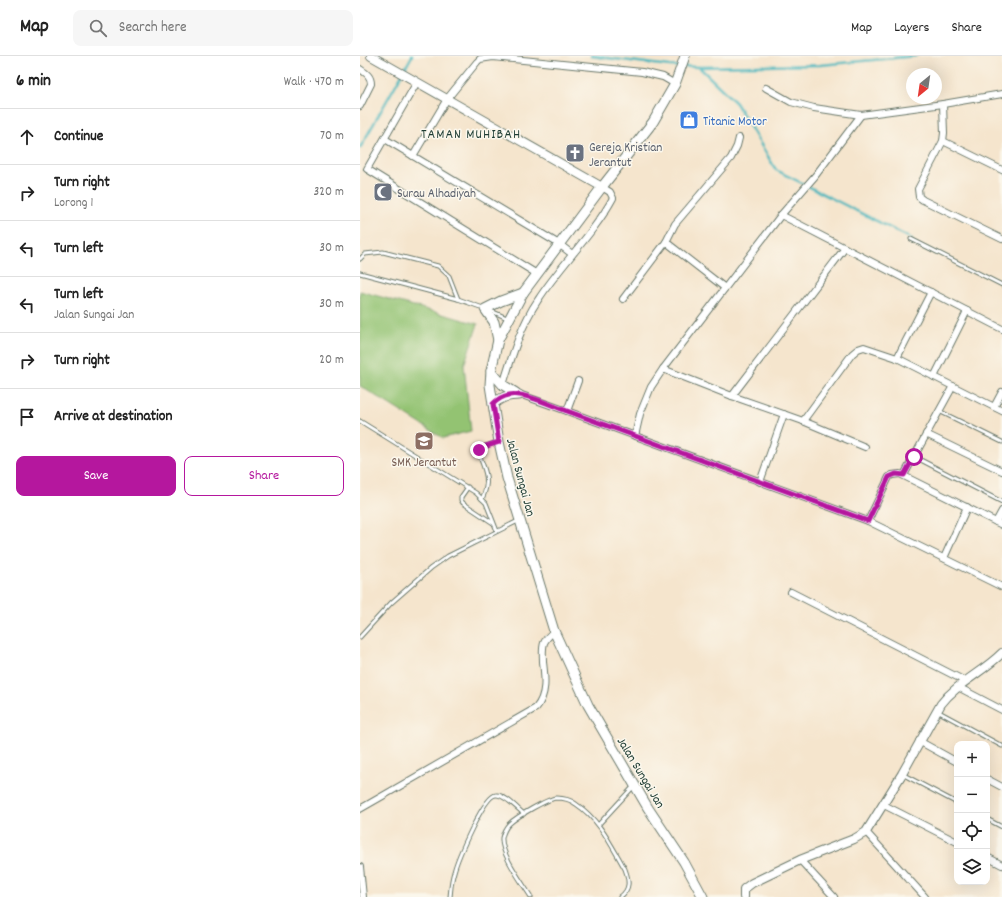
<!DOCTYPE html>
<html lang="en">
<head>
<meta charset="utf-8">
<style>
  :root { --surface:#fff; --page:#f6f6f6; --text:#222; --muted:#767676; --line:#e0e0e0; --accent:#b5179e }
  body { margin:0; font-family:Dekko,sans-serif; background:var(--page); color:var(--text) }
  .controls { position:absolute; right:12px; bottom:12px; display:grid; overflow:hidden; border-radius:8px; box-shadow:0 4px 16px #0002 }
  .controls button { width:36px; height:36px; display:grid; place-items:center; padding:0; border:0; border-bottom:1px solid var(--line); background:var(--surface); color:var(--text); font:20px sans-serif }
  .compass { position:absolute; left:546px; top:12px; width:36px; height:36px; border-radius:50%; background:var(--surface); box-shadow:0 4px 16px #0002; rotate:209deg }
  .stop { position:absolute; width:12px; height:12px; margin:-9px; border:3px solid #b5179e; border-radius:50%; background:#fff }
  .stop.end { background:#b5179e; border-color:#fff; box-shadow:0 1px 4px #0008 }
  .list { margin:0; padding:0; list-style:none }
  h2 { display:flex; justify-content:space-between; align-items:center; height:52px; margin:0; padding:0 16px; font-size:17px }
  h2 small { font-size:13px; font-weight:400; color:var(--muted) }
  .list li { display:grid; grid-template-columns:26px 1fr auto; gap:12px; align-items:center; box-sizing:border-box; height:56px; padding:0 16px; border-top:1px solid var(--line) }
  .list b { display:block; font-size:15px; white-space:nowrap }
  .list p { margin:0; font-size:13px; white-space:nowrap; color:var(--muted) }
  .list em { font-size:13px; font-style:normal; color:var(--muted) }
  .actions { display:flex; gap:8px; padding:12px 16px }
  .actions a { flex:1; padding:9px 0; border:1px solid var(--accent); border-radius:8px; text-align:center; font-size:14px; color:var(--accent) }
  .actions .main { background:var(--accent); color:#fff }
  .icon { flex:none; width:22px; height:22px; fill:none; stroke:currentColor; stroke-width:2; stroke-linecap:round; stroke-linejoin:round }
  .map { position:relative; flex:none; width:642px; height:841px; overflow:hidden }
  header { display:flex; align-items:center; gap:24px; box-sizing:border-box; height:56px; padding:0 20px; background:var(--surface); border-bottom:1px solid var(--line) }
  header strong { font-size:19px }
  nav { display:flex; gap:22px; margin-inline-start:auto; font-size:14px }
  .search { width:280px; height:36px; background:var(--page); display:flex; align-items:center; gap:10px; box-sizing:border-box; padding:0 14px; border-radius:8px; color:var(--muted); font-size:15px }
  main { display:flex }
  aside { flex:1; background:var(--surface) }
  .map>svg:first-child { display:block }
  .green { fill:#93c372; stroke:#598053 }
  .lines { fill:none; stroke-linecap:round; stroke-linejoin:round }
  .stream { stroke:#48b7be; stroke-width:2.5 }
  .service-casing { stroke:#6a786a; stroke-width:5 }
  .minor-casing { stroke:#6a786a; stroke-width:8 }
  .tertiary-casing { stroke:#6a786a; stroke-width:10 }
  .secondary-casing { stroke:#6a786a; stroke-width:11 }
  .service { stroke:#fff; stroke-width:3 }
  .minor { stroke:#fff; stroke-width:6 }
  .tertiary { stroke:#fff; stroke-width:8 }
  .secondary { stroke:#fff; stroke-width:9 }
  .route { stroke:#b5179e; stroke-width:5 }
  .labels { text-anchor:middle; stroke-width:3; stroke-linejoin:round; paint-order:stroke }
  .shop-label { font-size:13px; fill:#366cbe; stroke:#fbf7ec; text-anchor:start }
  .worship-label { font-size:13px; fill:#5b616d; stroke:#fbf7ec; text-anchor:start }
  .education-label { font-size:13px; fill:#785e54; stroke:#fbf7ec }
  .street-label { font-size:13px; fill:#1f3d34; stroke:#fbf7ec }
  .neighbourhood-label { font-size:14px; letter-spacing:1px; fill:#1f3d34; stroke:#fbf7ec }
</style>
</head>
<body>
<header>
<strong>Map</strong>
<div class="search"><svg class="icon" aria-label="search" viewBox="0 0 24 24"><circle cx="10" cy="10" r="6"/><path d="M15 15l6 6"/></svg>Search here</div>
<nav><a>Map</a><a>Layers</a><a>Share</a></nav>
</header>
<main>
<aside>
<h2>6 min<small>Walk · 470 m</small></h2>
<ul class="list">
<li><svg class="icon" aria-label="ahead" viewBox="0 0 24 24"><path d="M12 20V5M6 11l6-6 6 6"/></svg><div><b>Continue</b></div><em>70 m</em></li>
<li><svg class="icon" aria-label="right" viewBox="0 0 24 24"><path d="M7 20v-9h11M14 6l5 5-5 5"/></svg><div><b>Turn right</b><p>Lorong 1</p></div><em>320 m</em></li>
<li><svg class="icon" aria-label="left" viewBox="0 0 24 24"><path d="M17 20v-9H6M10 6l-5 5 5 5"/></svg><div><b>Turn left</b></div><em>30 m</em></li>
<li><svg class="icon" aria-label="left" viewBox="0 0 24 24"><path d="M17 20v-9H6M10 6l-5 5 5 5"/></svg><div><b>Turn left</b><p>Jalan Sungai Jan</p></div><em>30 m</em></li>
<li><svg class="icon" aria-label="right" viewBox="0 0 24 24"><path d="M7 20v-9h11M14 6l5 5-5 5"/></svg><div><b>Turn right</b></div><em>20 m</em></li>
<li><svg class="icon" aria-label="arrive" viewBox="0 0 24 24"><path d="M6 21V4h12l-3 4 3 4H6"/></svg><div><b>Arrive at destination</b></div></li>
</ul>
<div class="actions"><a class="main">Save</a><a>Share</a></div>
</aside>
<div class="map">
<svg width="642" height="841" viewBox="0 0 642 841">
  <rect width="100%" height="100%" fill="#fbf7ec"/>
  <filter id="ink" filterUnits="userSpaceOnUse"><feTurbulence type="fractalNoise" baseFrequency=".025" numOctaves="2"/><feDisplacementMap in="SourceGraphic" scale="8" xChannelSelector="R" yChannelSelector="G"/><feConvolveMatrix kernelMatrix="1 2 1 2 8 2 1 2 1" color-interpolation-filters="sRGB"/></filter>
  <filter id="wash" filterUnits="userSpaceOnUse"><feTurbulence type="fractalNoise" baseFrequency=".012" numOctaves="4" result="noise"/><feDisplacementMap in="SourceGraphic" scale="16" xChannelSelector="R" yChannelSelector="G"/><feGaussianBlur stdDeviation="0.9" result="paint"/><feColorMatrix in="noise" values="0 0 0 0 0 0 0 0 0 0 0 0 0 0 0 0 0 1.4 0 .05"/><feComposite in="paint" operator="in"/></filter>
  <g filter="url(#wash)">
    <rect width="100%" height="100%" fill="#f5e5cd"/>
    <polygon class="green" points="0,235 118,268 104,309 111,375 83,382 0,330"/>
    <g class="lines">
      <g class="stream">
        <polyline points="231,0 310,10 339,11 460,9 556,0"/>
        <polyline points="339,11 376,47 416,114 552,183"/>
        <polyline points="0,92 52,0"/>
      </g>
    </g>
  </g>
  <g filter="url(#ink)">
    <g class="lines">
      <g class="service-casing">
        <g id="service">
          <polyline points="551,183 642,229"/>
          <polyline points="0,203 5,198 23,196 78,210 89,220 98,243"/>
          <polyline points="0,217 98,243 123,252"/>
          <polyline points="129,254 147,262"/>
          <polyline points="579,355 642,386"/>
          <polyline points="0,365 116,437 126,447 137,475"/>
          <polyline points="555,401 642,446"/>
          <polyline points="108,431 101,441 101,444 103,447 133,467"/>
          <path d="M122,443C131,424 125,414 118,396L120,392L137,386"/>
          <polyline points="0,581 31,547 71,512 88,500 158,465"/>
          <polyline points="579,656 642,690"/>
          <polyline points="542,718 597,747"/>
          <polyline points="627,763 642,771"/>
          <polyline points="239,768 274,730"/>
          <path d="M90,841C91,833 91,825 94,816C97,804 124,739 136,739C144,738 158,753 164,758"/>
          <path d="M171,841C162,826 141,799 142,782C143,777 145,772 149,768C156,761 187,743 196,742C203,742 211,744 216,748C240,764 251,789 265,813C269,824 271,833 260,841"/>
        </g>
      </g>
      <g class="minor-casing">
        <g id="minor">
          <path d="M0,13C6,17 11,20 11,28L0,50"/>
          <polyline points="57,26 7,113 177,218"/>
          <polyline points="406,32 431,46 454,52 501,59 583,48 642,38"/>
          <polyline points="583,48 584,77 583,85 558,133 559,141 563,144 642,183"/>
          <polyline points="25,83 199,188 212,198"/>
          <polyline points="583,85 642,114"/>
          <polyline points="53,100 87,43 117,6 120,3 133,1 282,16 303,21 315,28"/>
          <polyline points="421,159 642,273"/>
          <polyline points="365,232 306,186 315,168 371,102 377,90 379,82"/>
          <polyline points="263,243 306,186"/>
          <polyline points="537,302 571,236"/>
          <polyline points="303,313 372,340 443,365 505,391"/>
          <polyline points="574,321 607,255"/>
          <path d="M143,329C152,300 161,269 178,244C201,208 233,179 253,142L250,136L242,131"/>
          <polyline points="156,337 207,355 508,465 642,531"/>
          <polyline points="372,340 485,192"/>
          <polyline points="634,351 642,336"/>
          <polyline points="207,355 218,325"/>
          <polyline points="443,365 492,298 498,293 504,291 537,302 642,355"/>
          <polyline points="566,378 642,415"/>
          <polyline points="275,380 280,358 291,331 303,313 421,159 455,120 501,59"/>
          <polyline points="544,419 593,330"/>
          <polyline points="400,426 424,358"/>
          <polyline points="508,465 529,421 532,419 540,418 642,469"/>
          <polyline points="636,466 642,455"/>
          <polyline points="584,502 607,451"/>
          <polyline points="431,536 605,625"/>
          <polyline points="598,631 642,654"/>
          <polyline points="559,685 597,706"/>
          <polyline points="627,723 642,731"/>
          <polyline points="524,749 597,786"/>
          <path d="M0,753L176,652C187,639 185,622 183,606C183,600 182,593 184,587C186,582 191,578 194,575"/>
          <polyline points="506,776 565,841"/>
          <polyline points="627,801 642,809"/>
          <polyline points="440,804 474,841"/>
          <polyline points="0,811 3,841"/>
        </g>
      </g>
      <g class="tertiary-casing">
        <g id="tertiary">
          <polyline points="11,0 242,131"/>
          <path d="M384,841V833L392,827L440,804L494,783L506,776L542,718L581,648C597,627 623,616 642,597"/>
        </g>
      </g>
      <g class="secondary-casing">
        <g id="secondary">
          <polyline points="325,0 315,28 293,66 242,131 163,237 138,284 131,315 130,329 139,386 147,422 194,575 228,649 288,752 324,806 343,841"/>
          <polyline points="138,284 134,266 125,253 141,245 163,237"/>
          <polyline points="131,315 143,329 156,337"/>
          <path d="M133,348C141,341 148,339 159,339"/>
        </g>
      </g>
      <use href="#service" class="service"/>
      <use href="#minor" class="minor"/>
      <use href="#tertiary" class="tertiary"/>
      <use href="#secondary" class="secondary"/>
    </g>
  </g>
  <g class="lines" filter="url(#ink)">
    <path class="route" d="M119,394L120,392L139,386L133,348C137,344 143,340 149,339C164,336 193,350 207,355L508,465L529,421L536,418L544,419L554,401"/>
  </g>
  <defs>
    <g id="shop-square" transform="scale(1)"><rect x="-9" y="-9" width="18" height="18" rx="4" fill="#3f7fe0" stroke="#fbf7ec"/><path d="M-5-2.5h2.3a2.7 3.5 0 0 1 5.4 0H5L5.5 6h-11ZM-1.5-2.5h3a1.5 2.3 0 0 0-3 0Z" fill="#fff"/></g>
    <g id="church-square" transform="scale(1)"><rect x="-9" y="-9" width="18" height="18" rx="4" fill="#6b7280" stroke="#fbf7ec"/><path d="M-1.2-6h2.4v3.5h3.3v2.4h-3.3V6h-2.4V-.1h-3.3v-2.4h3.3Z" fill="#fff"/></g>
    <g id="mosque-square" transform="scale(1)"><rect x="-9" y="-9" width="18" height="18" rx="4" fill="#6b7280" stroke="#fbf7ec"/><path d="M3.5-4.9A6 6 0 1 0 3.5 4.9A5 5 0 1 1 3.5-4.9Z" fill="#fff"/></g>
    <g id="school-square" transform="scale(1)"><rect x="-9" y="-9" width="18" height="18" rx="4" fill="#8d6e63" stroke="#fbf7ec"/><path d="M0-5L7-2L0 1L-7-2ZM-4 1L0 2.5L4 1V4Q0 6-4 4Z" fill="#fff"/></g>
  </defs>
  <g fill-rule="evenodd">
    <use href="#shop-square" x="329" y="64"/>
    <use href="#church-square" x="215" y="97"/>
    <use href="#mosque-square" x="23" y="136"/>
    <use href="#school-square" x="64" y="385"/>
  </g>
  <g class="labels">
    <g class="shop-label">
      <text x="343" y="69">Titanic Motor</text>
    </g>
    <g class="worship-label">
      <text x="229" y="95">Gereja Kristian<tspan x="229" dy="15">Jerantut</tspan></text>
      <text x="37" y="141">Surau Alhadiyah</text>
    </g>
    <g class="education-label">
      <text x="64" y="410">SMK Jerantut</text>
    </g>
    <g class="street-label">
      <text transform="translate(162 421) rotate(75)" y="5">Jalan Sungai Jan</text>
      <text transform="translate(282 716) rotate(59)" y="5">Jalan Sungai Jan</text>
    </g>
    <g class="neighbourhood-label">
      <text x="111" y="82">TAMAN MUHIBAH</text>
    </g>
  </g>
</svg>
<div class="controls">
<button>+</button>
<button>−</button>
<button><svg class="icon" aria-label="locate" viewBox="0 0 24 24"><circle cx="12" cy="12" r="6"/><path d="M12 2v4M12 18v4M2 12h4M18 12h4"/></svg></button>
<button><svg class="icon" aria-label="layers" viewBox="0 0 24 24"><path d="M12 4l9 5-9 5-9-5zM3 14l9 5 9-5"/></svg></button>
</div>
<svg class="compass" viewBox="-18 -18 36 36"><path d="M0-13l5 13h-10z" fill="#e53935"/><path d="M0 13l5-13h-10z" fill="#767676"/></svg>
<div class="stop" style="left:554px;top:401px"></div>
<div class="stop end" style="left:119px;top:394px"></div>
</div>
</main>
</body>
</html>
